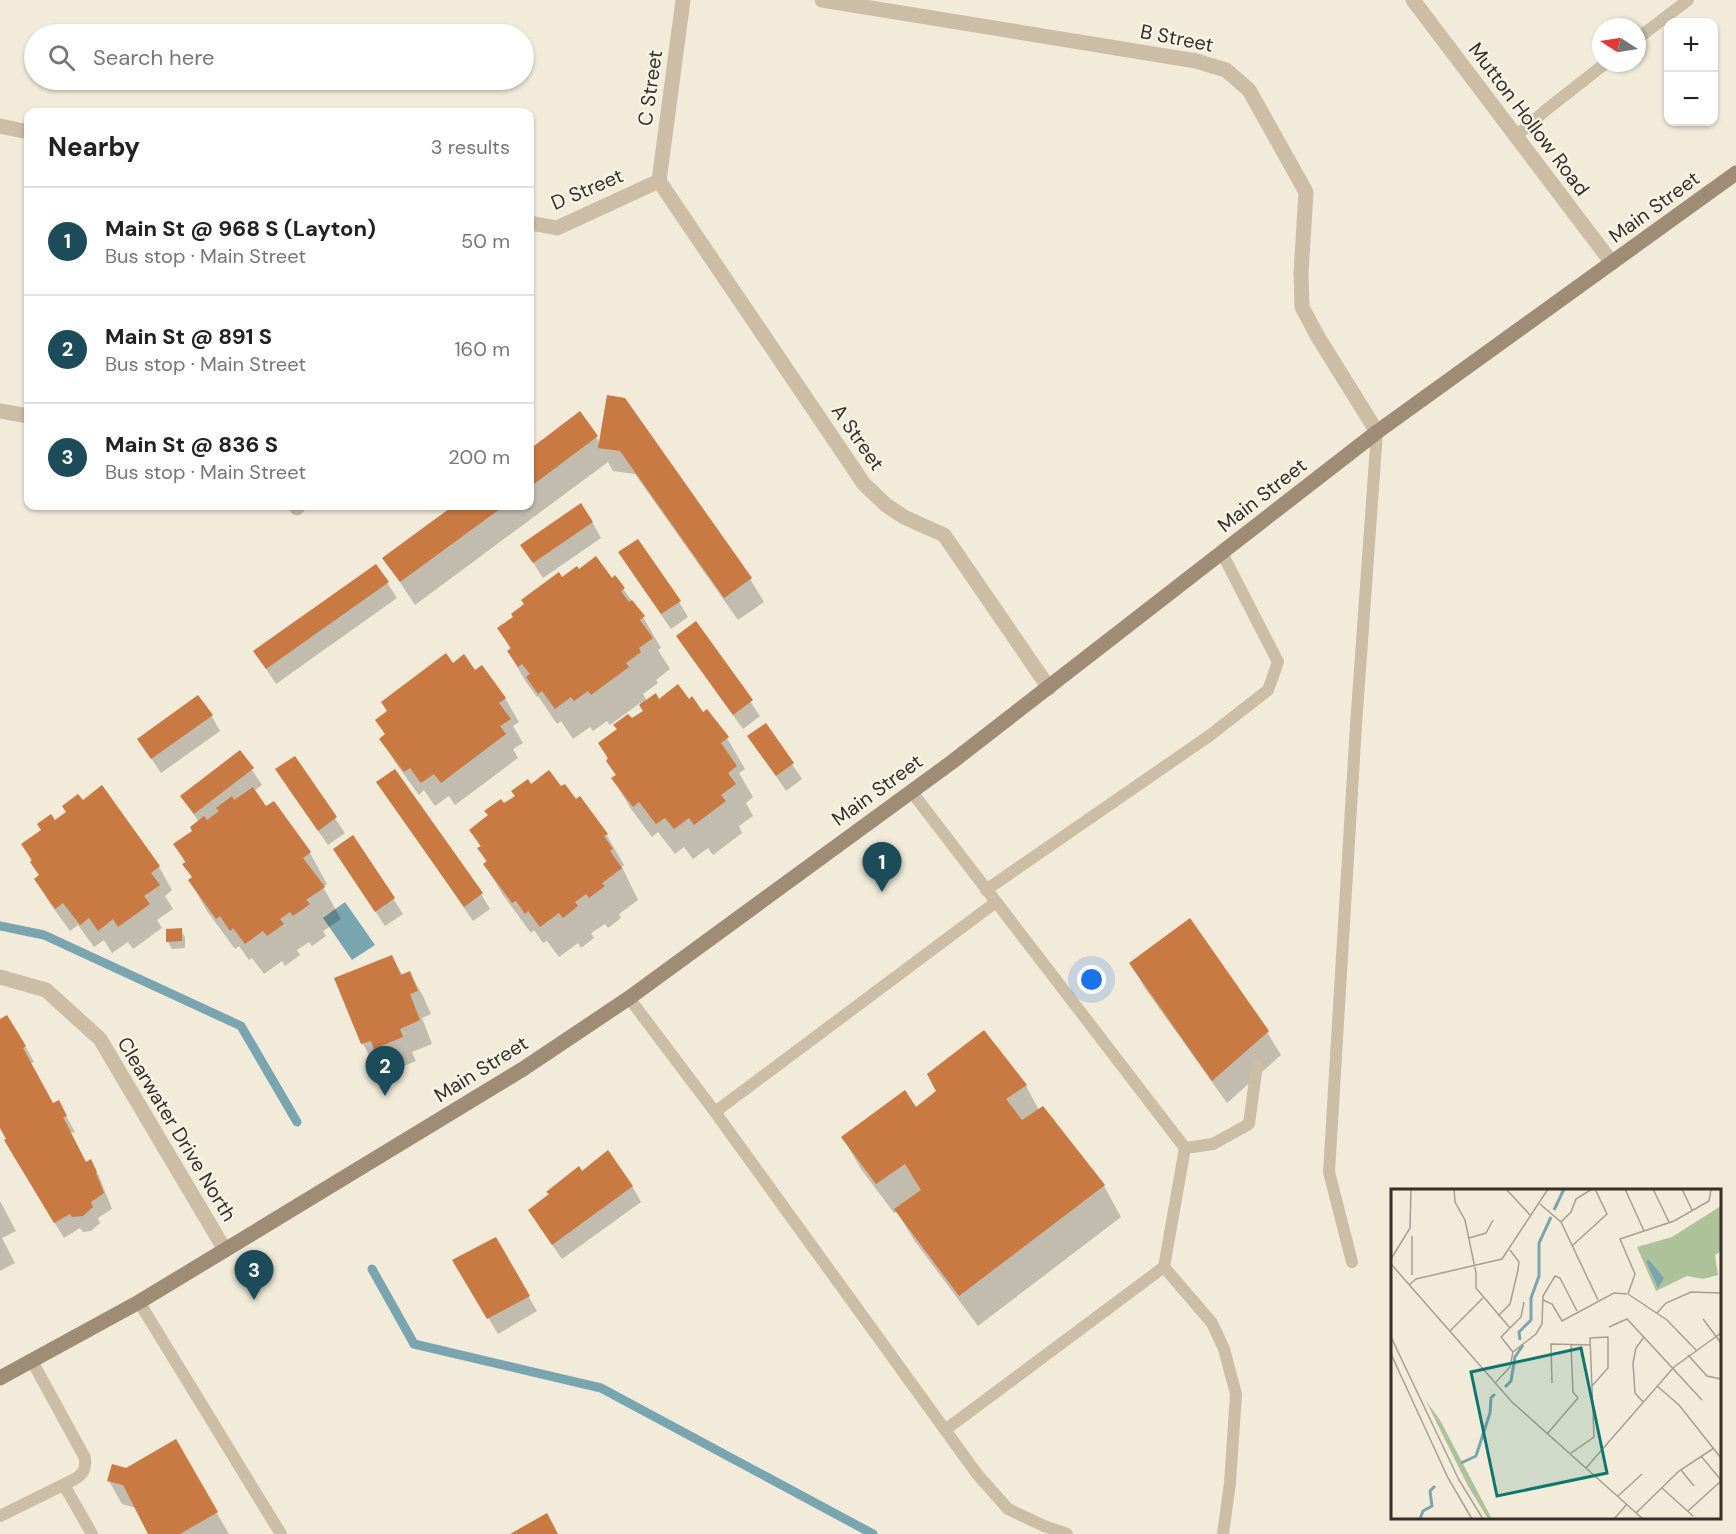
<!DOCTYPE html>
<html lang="en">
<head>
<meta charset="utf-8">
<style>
  :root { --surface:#fff; --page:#f2f2f2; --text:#222; --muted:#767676; --line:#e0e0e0; --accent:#1c4b59 }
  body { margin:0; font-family:"DM Sans",sans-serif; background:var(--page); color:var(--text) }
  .controls { position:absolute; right:18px; top:18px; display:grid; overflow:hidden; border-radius:12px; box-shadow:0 2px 4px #0004 }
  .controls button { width:54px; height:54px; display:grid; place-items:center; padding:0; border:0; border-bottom:2px solid var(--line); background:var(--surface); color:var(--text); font:30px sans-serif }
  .compass { position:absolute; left:1592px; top:18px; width:54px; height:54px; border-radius:50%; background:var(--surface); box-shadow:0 2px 4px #0004; rotate:282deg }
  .you { position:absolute; left:1092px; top:980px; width:21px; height:21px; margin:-15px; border:4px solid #fff; border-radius:50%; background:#1a73e8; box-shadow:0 0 0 9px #1a73e833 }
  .badge { display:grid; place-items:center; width:39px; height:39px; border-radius:50%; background:var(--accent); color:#fff; font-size:20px; font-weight:700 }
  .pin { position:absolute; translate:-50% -50px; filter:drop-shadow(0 2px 3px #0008) }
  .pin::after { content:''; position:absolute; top:32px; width:21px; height:18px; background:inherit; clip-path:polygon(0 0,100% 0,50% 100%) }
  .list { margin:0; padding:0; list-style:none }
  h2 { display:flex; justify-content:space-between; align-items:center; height:78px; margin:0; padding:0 24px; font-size:26px }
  h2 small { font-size:20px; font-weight:400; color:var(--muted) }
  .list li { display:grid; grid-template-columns:39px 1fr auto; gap:18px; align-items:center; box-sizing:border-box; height:108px; padding:0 24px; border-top:2px solid var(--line) }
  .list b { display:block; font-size:22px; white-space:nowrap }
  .list p { margin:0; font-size:20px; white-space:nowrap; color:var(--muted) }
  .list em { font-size:20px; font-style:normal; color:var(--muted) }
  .icon { flex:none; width:33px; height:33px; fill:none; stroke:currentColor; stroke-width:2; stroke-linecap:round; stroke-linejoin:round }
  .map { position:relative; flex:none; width:1736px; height:1534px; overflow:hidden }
  .search { position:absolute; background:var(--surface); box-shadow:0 2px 4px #0004; left:24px; top:24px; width:510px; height:66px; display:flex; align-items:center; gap:15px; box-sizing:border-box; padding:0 21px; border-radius:33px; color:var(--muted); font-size:22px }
  .panel { position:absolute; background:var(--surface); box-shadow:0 2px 4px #0004; left:24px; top:108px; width:510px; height:402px; border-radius:12px }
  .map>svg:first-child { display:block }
  .water { fill:#79a5b0 }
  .shadow { fill:#0003 }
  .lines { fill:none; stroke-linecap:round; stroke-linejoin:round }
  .stream { stroke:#79a5b0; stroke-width:9 }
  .building { fill:#c97942 }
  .service { stroke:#cbbda6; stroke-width:12 }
  .minor { stroke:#cbbda6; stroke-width:15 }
  .tertiary { stroke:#cbbda6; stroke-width:15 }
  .secondary { stroke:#9e8c77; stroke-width:15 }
  .labels { text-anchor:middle; stroke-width:4.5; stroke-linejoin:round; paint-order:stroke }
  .street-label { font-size:20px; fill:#372e27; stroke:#faf4e7 }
  .inset-river { fill:none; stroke:#79a5b0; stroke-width:3 }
  .inset-road { fill:none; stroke:#a79f92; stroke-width:1.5 }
  .view { fill:#0f766e; fill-opacity:0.15; stroke:#0f766e; stroke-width:3 }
  .inset-edge { fill:none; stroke:#372e27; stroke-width:3 }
</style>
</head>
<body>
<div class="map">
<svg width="1736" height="1534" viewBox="0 0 1736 1534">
  <rect width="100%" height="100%" fill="#f2ebda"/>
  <polygon class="water" points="345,902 375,945 352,960 323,918"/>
  <g class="shadow">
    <polygon points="624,399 750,579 764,602 738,620 635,474 613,471 608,462 415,605 384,558 455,506 530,506 530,451 580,413 600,443"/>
    <polygon points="592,522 601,538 543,578 522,545"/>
    <polygon points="376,566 397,598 276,684 255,652"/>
    <polygon points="629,568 679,602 688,617 671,629"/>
    <polygon points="615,577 643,617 661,648 658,650 670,669 656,680 658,683 643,694 647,701 688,701 727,738 745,769 739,773 753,797 746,803 753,816 739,826 742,833 713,855 708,848 693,859 684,847 675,854 658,832 652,837 631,809 613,779 617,776 600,744 644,712 640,703 610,725 607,721 593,731 590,727 573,739 561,721 557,724 538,696 537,697 526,682 508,651 511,650 499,629 562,579 611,580"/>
    <polygon points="696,623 760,716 743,729 687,651"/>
    <polygon points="453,665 475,672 505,698 519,722 513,726 523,743 513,749 518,758 455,805 449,796 435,806 424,790 419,795 395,762 381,739 386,736 377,720"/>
    <polygon points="211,715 220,731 161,773 139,740"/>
    <polygon points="766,725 802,779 786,791 749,736"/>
    <polygon points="240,752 262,785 254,791 266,808 274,803 310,853 327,884 323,887 341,919 323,931 326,936 312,946 309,942 297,950 300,955 285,966 282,961 264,974 252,958 249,960 239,946 235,949 207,911 190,881 193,878 175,844 194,831 199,822 181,796"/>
    <polygon points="294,758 345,833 328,845 286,785"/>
    <polygon points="378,782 481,894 490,909 473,921"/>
    <polygon points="531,786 561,788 606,834 624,865 622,867 638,900 619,914 621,918 608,928 605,924 591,933 594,938 581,948 578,943 559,957 547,941 543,943 534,930 531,933 503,895 485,865 487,863 479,849 481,848 471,830"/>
    <polygon points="102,788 159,867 172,890 165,896 173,909 157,920 162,928 133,949 128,942 112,953 104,940 94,947 78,925 70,931 49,902 36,879 40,876 23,845"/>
    <polygon points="353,837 403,914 385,926 344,864"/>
    <polygon points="181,930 185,937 185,948 172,949 168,942"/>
    <polygon points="392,957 403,976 410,973 423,996 431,1014 422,1018 432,1044 412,1052 416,1061 389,1072 384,1064 376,1067 363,1044 336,979"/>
    <polygon points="1131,964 1267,1032 1281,1055 1227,1103 1144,987"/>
    <polygon points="0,1021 25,1046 34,1062 30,1064 53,1105 58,1102 75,1132 70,1133 86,1164 90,1161 99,1176 112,1209 98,1218 100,1223 91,1231 83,1232 80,1228 64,1238 13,1155 8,1139 0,1126"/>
    <polygon points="984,1032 1026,1086 1039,1110 1043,1108 1104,1186 1121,1217 978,1326 914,1240 897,1212 894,1213 861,1169 843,1138 916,1110 938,1092"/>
    <polygon points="582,1173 632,1186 641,1202 562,1259 539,1226"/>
    <polygon points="0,1201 16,1231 2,1238 15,1263 0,1271"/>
    <polygon points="495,1239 537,1311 498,1334 454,1261"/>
    <polygon points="175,1441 229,1534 150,1534 136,1508 122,1504 109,1481"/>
  </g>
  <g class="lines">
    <g class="stream">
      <polyline points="0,926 44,935 241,1026 297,1122"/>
      <polyline points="372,1269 414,1344 601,1388 873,1534"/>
    </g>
  </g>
  <g class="building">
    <polygon points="607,395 625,398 752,578 724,598 620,451 598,448"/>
    <polygon points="580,411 598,436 530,487 530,449"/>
    <polygon points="581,503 593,522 533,563 520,545"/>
    <polygon points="453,506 504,506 400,582 382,558"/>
    <polygon points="638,539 681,601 661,614 618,552"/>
    <polygon points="596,556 612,578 615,575 625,588 621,591 629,602 632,600 645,616 640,620 653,638 639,648 641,652 626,663 629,667 591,695 588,691 574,701 571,697 555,709 542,691 538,694 526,677 530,674 522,664 518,667 507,651 511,648 497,628 513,617 511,614 524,604 521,600 559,572 562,577 577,566 579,569"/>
    <polygon points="376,564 389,582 266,669 253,651"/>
    <polygon points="696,621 753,700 733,715 676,636"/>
    <polygon points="446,653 453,663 464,654 475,670 482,665 506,698 499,703 511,719 500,726 506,734 441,783 434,774 421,783 410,768 404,772 379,739 385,734 375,720 387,711 381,702"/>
    <polygon points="678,684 689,699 692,696 703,712 707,709 729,737 721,743 737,766 728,773 736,784 721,795 726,801 694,825 689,818 674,829 665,818 656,824 639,802 633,807 611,778 616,775 606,761 608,758 598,743 617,729 613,725 628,714 632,718 643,711 639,705 656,693 659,699"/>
    <polygon points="198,695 213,715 151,759 137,739"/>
    <polygon points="766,723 794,763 776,776 747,736"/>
    <polygon points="240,750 254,768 194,814 180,796"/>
    <polygon points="295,756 337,817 318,831 275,769"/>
    <polygon points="395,769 483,893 464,907 376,782"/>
    <polygon points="549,770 561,786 565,784 576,799 580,796 608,834 604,836 613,849 610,851 622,868 602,883 605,886 589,898 586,894 575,902 578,906 563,918 559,913 540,927 528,911 525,914 516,901 512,903 483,864 487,861 477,848 481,846 469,830 488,815 484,811 501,799 504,803 515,796 511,791 528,779 531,784"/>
    <polygon points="102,785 160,866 151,873 160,885 144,896 150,904 118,927 113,919 98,931 89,918 80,925 63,903 55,909 34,879 39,875 30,862 32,860 21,844 41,830 37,824 51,814 55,820 66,812 62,806 78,794 83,800"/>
    <polygon points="253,787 266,806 274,801 311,852 303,858 325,887 306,900 310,904 293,916 290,912 280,919 284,924 267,936 263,931 245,944 233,928 230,931 220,916 216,919 188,880 192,877 182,864 186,862 173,844 192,831 190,827 204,816 207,820 219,811 216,808 232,796 234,800"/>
    <polygon points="353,835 395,898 375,912 333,849"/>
    <polygon points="1190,918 1269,1031 1212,1081 1129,963"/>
    <polygon points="182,928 182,941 166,942 166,929"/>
    <polygon points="392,955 401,975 410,971 418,991 410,994 420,1020 400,1029 403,1037 374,1049 371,1041 361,1044 334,978"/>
    <polygon points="7,1015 26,1046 23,1048 53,1103 59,1100 67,1116 63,1117 86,1162 91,1159 97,1172 96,1173 104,1193 91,1202 93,1207 83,1216 72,1217 70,1214 54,1223 4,1140 6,1139 0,1128 0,1019"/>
    <polygon points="984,1030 1027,1085 1006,1099 1022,1120 1043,1106 1105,1185 959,1296 894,1209 921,1190 905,1164 876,1184 841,1137 905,1090 916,1107 936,1091 927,1074"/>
    <polygon points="608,1150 633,1186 552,1245 528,1210 549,1194 546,1192 579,1166 582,1171"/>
    <polygon points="496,1237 530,1296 487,1319 452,1260"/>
    <polygon points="176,1439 218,1512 180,1534 148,1534 123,1485 107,1481 112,1464 126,1468"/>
    <polygon points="547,1513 558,1534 510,1534"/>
  </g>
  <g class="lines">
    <g class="service">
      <polyline points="1637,39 1688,0"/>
      <polyline points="1516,136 1546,110 1606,63"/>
      <polyline points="911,791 1185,1148 1164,1267 945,1430"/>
      <polyline points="986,890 1209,736 1268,690 1278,662 1222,553"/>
      <polyline points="629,998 715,1112 977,1474 1008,1509 1044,1526 1067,1534"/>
      <polyline points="715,1112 996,902"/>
      <polyline points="1185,1148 1213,1144 1249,1124 1257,1065"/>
      <polyline points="1352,1262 1329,1172 1356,725 1377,432"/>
      <polyline points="1164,1267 1212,1323 1224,1349 1236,1394 1230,1483 1223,1534"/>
      <polyline points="139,1302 281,1534"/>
      <polyline points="64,1485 92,1534"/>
      <path d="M0,1516L73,1480C84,1474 86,1469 85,1458L32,1361"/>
    </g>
    <g class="minor">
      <polyline points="822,0 1196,61 1226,70 1249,90 1306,192 1301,273 1302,307 1318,337 1377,432"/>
      <polyline points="0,126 28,132"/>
      <polyline points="659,181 864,484 886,505 904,517 944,535 1049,688"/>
      <polyline points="659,181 683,0"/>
      <polyline points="530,223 557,228 659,181"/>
      <polyline points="0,411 28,416"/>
      <polyline points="297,508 298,506"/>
      <polyline points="0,977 46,990 100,1039 225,1250"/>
    </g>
    <polyline class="tertiary" points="1413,0 1612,263"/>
    <polyline class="secondary" points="0,1378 139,1302 225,1250 523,1069 629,998 952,762 1377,432 1736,173"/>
  </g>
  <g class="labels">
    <g class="street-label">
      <text transform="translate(1177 38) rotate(11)" y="7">B Street</text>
      <text transform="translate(650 88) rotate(-82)" y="7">C Street</text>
      <text transform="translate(1529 119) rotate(53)" y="7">Mutton Hollow Road</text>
      <text transform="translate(587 189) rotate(-23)" y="7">D Street</text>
      <text transform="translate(1654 207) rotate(-36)" y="7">Main Street</text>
      <text transform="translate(858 437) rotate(55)" y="7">A Street</text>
      <text transform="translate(1262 495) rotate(-38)" y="7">Main Street</text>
      <text transform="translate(877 790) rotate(-36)" y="7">Main Street</text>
      <text transform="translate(481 1069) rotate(-32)" y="7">Main Street</text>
      <text transform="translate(177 1129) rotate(59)" y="7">Clearwater Drive North</text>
    </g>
  </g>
  <g transform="translate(1391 1189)">
    <rect width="330" height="330" fill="#f2ebda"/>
    <path d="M330,17V62L324,66L327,86L312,90L296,87L265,102L246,58L281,48ZM35,212L49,231L101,330H97L77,297Z" fill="#aec29a"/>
    <path d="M258,71L273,89L267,99L255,72Z" fill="#79a5b0"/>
    <path class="inset-river" d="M163,21L173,0M129,151L128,143L140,131V109L148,87V54L160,28M114,198L120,192L124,168L132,156M70,274L85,267L99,224L100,209L104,205M29,330L32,322L41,317L39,302L44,297"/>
    <path class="inset-road" d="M63,0L64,13L74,31L85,84V99L119,139M115,0L140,27M234,0L253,42M262,0L278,33M291,0L301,21M149,15L170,33L207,111M170,33L180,23L185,10L201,0M21,47V86M78,49L95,44L102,31M182,56L216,25L204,0M0,70L19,39L20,0M0,75L121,213L252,330M18,96L25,90L111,70L157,0M237,105L244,85L229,50L283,32L318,12L320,0M237,105L276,131L305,161M152,111L161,115L171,132L223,104L236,105M266,124L275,114L300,103L330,104M107,127L119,115L127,81L128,73L119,61M312,130L330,154M218,138L236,130L311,211M59,142L92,109M0,148L68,291L92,330M180,156L182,203L187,209M122,163L110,148L130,128L133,113M0,165L57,289L81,330M297,166L316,187L330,190M105,193L119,178L122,163L145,145L151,135L152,107L164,87L169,89L186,122M161,194L160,155L199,156M266,197L288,216L330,269M330,199V223M252,213L244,204L242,174L245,159L253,148M156,245L187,209M180,264L203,248L199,149L217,148V179L201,197M310,267L330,291M195,279L283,178L330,144M290,281L303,297M271,299L302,327M227,307L251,285M297,322L330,292M245,324L288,282L323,259M223,330L236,315"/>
    <path class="view" d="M190,159L216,284L106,307L80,183Z"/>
    <rect width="330" height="330" class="inset-edge"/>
  </g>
</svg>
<div class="controls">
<button>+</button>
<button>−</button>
</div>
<svg class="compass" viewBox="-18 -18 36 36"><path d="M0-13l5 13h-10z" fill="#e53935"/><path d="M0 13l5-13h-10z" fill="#767676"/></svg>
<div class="you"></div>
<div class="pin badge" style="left:882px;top:892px">1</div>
<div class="pin badge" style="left:385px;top:1096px">2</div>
<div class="pin badge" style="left:254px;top:1300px">3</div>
<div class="search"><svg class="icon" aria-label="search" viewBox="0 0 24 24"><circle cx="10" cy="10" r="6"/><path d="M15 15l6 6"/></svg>Search here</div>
<section class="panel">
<h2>Nearby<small>3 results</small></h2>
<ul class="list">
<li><span class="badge">1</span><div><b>Main St @ 968 S (Layton)</b><p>Bus stop · Main Street</p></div><em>50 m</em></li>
<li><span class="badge">2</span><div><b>Main St @ 891 S</b><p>Bus stop · Main Street</p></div><em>160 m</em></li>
<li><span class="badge">3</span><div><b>Main St @ 836 S</b><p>Bus stop · Main Street</p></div><em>200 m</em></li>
</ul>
</section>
</div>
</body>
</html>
